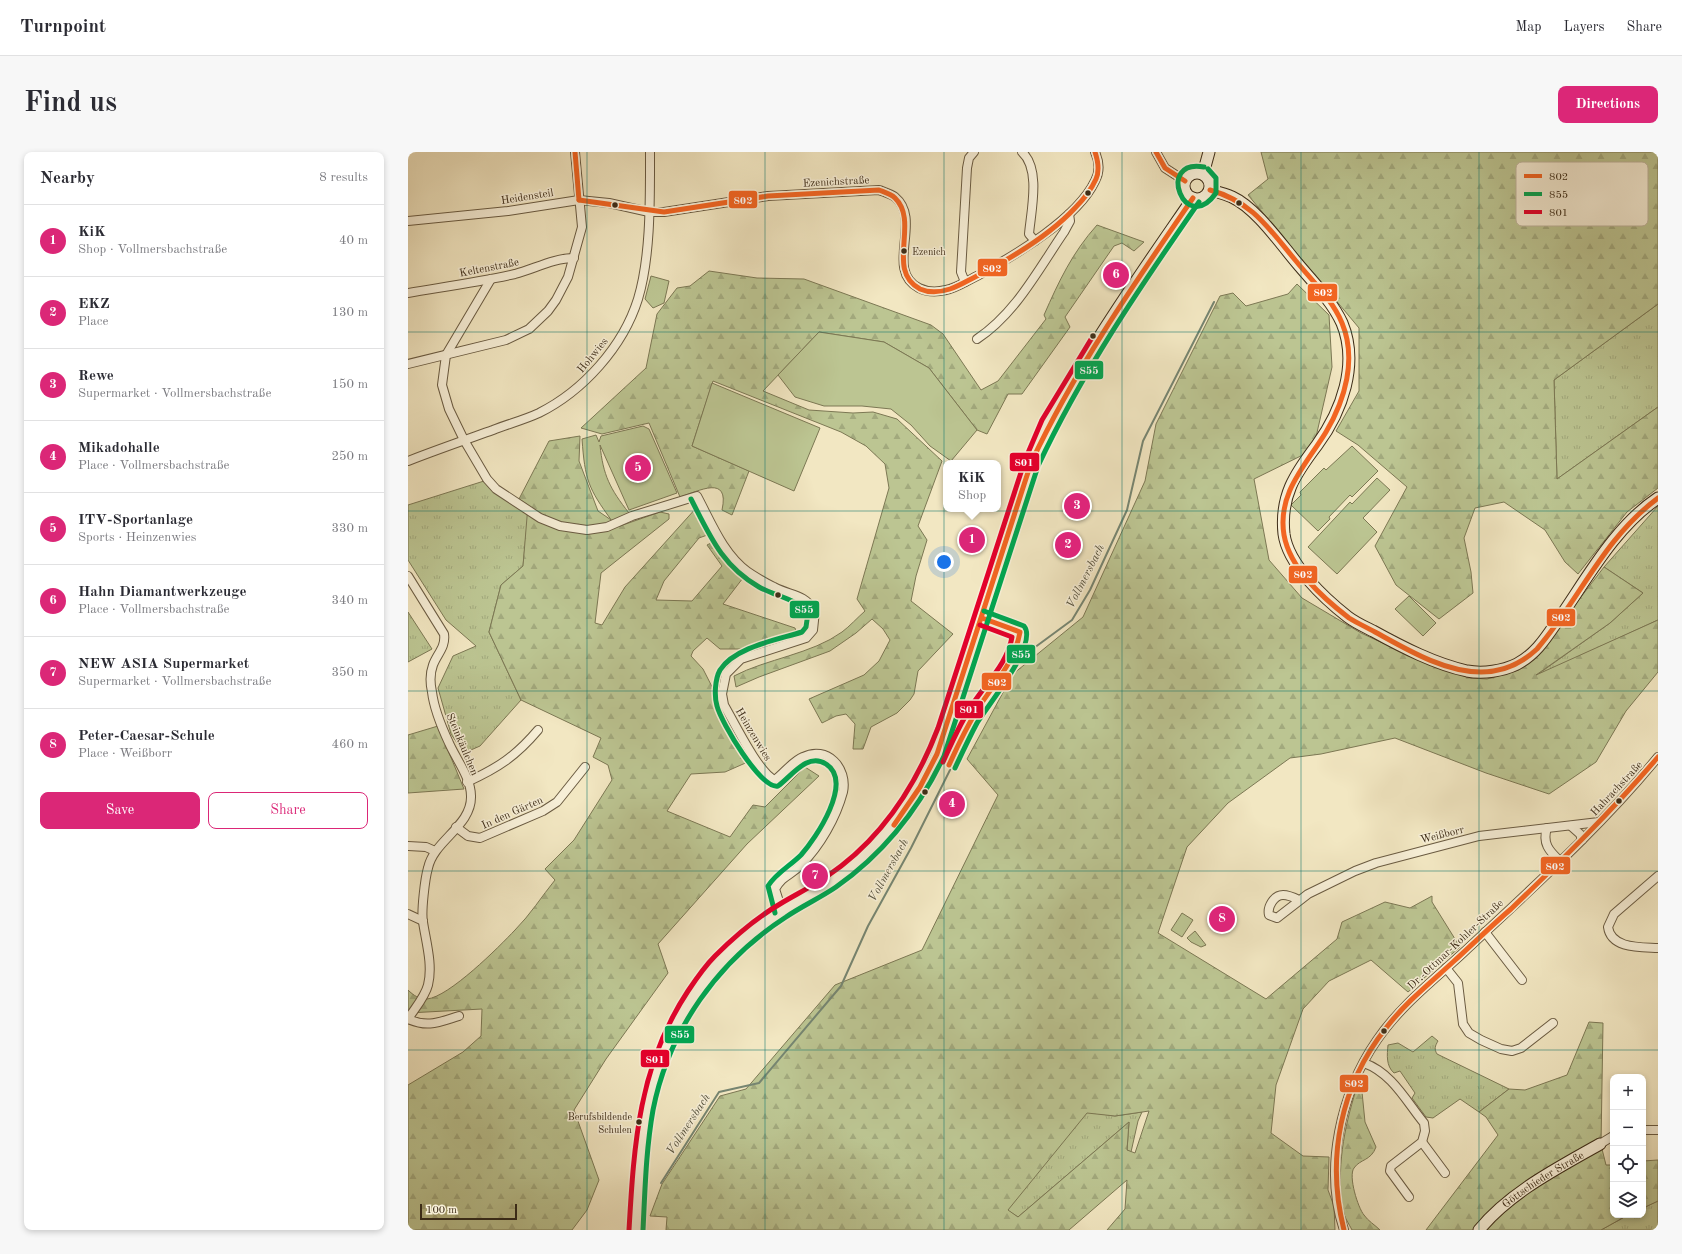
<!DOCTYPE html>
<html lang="en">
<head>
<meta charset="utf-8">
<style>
  :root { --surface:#fff; --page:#f7f7f7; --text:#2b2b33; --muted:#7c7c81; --line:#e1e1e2; --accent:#db2777 }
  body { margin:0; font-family:"Old Standard TT",serif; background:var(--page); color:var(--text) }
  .controls { position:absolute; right:12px; bottom:12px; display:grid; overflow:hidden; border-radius:8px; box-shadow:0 2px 6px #0003 }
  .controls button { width:36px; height:36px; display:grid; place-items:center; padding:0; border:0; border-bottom:1px solid var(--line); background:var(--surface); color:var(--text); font:20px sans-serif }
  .scale { position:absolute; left:12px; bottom:10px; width:97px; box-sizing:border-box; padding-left:4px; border:2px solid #3d2c17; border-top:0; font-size:11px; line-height:14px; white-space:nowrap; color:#3d2c17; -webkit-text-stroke:3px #f7efd7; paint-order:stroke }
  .you { position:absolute; left:536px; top:410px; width:14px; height:14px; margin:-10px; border:3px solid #fff; border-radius:50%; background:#1a73e8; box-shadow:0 0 0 6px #1a73e833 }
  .badge { display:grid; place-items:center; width:26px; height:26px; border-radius:50%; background:var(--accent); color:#fff; font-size:13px; font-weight:700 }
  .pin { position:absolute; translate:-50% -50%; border:2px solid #fff; box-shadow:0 1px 4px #0006 }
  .popup { position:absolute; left:535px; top:308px; width:58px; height:52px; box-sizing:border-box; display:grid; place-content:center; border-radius:8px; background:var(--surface); filter:drop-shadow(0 1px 3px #0005); font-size:13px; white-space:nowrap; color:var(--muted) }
  .popup b { font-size:15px; color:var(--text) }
  .popup::after { content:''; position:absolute; left:50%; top:100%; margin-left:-8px; border:8px solid transparent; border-top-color:var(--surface) }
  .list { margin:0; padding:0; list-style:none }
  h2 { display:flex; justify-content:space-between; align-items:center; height:52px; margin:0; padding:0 16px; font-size:17px }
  h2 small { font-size:13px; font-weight:400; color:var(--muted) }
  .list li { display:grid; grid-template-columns:26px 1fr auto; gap:12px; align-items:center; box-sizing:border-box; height:72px; padding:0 16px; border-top:1px solid var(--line) }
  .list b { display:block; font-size:15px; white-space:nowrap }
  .list p { margin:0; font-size:13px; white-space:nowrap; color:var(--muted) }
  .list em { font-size:13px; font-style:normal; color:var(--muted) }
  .actions { display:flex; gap:8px; padding:12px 16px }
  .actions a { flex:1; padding:9px 0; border:1px solid var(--accent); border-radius:8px; text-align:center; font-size:14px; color:var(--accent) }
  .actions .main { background:var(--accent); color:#fff }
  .icon { flex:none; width:22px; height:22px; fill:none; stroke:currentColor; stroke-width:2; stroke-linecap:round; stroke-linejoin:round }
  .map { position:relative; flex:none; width:1250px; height:1078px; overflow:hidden; border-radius:8px }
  header { display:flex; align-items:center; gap:24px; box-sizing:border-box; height:56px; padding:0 20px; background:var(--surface); border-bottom:1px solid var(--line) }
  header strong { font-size:19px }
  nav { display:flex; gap:22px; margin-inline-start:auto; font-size:14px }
  .intro { display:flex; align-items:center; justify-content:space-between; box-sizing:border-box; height:96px; padding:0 24px }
  h1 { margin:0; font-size:28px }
  .button { padding:10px 18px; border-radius:8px; background:var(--accent); color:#fff; font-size:14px; font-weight:700 }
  main { display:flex; gap:24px; padding:0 24px }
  aside { flex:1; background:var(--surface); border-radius:8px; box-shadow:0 2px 6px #0003 }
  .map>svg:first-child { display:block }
  .grass { fill:url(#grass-tufts); stroke:#7c7854 }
  .forest { fill:url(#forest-firs); stroke:#7c7854; fill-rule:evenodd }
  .green { fill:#bcc592; stroke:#7c7854 }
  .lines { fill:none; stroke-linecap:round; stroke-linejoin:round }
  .stream { stroke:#768571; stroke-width:2 }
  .street-casing { stroke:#6a5b42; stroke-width:10 }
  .secondary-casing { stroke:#3d2c17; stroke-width:13 }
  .street { stroke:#f7efd7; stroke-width:8 }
  .secondary { stroke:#f7efd7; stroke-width:11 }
  .bus-1-casing { stroke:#f7efd7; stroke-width:8 }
  .bus-2-casing { stroke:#f7efd7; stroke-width:8 }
  .bus-3-casing { stroke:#f7efd7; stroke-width:8 }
  .bus-1 { stroke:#f26522; stroke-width:5 }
  .bus-2 { stroke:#00a651; stroke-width:5 }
  .bus-3 { stroke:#e4002b; stroke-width:5 }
  .grid { fill:none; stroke:#0f766e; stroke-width:1; stroke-opacity:0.55 }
  .bus-dot { fill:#3d2c17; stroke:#f7efd7; stroke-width:1.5 }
  .labels { text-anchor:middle; stroke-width:3; stroke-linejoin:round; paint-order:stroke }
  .bus-label { font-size:10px; fill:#3d2c17; stroke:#f7efd7; text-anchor:start }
  .street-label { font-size:11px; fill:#3d2c17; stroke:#f7efd7 }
  .water-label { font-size:12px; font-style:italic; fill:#55513c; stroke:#f7efd7 }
  .key { fill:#f7efd7; stroke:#bfb49d; stroke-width:1 }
  .key-label { font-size:11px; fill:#3d2c17 }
  .line-badge { stroke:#f7efd7; stroke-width:1.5 }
  .badge-label { font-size:11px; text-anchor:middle; font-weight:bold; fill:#fff }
</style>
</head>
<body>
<header>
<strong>Turnpoint</strong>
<nav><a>Map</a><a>Layers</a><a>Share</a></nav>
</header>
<div class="intro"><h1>Find us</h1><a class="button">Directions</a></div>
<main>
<aside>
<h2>Nearby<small>8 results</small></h2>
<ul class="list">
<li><span class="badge">1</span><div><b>KiK</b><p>Shop · Vollmersbachstraße</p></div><em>40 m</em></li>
<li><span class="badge">2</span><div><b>EKZ</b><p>Place</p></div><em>130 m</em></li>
<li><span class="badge">3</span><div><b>Rewe</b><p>Supermarket · Vollmersbachstraße</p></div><em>150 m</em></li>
<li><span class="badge">4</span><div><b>Mikadohalle</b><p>Place · Vollmersbachstraße</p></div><em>250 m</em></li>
<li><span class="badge">5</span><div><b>ITV-Sportanlage</b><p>Sports · Heinzenwies</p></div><em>330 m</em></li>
<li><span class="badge">6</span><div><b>Hahn Diamantwerkzeuge</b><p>Place · Vollmersbachstraße</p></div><em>340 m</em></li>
<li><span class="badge">7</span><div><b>NEW ASIA Supermarket</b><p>Supermarket · Vollmersbachstraße</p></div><em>350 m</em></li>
<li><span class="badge">8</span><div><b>Peter-Caesar-Schule</b><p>Place · Weißborr</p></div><em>460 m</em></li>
</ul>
<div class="actions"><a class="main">Save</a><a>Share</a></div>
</aside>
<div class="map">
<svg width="1250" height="1078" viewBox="0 0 1250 1078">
  <defs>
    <pattern id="grass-tufts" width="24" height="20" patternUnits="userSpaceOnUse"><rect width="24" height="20" fill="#bcc592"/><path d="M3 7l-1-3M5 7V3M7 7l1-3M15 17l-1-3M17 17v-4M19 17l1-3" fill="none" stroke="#a2a97d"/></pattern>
    <pattern id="forest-firs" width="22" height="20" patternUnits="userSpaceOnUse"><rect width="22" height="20" fill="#bcc592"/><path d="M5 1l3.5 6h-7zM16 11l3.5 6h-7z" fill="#a2a97d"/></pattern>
  </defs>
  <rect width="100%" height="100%" fill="#f2e7c2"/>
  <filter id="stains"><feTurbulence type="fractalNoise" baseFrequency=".005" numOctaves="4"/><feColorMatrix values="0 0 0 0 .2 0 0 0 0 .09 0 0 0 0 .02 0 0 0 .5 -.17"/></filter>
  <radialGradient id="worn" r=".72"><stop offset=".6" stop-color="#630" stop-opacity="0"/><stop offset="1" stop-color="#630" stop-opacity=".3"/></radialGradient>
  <g class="grass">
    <polygon points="1250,152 1250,255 1149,327 1146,228"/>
    <polygon points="76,329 120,363 115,414 93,433 81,480 113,548 72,594 56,601 43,582 30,536 45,504 68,494 38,468 0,408 0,353"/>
    <polygon points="1250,354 1250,468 1126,525 1202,471 1235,441 1196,415"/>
    <polygon points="0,460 24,497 0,510"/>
    <path d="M1024,884L1030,889C1027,894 1026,897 1029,902L1101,937L1071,960L1052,947L1025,966L1018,965L1004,946L1007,941L992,919L986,921C978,914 979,903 980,893L990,891L1005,900Z"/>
    <polygon points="679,960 707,964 734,960 730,969 723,1000 719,998 721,970 610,1065 599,1058"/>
    <polygon points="1250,1049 1250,1078 1193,1078 1220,1063 1235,1063 1235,1056"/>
  </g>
  <g class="forest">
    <polygon points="853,0 1250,0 1250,152 1146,228 1149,327 1250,255 1250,336 1219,360 1170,422 1157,410 1137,378 1096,350 1067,356 1056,386 1063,420 1065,441 1031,467 988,433 967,394 999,335 950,293 928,279 951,239 951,176 840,43 860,27"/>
    <path d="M689,73L736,90L726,99L714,91L706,94L657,165L662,175L614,242H600L579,282L569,278L521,216L476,190L411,180L355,239L401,258L445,261L465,260L489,267L534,309L510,374L519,388L508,424L503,449L545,482L510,519L506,542L502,548L489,561L463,575L455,597H445L447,572L438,562L428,564L414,571L401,547L456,523L471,509L482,488L475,477L464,467L448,481L422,499L351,525L328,535L326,524C358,507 404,502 434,480C442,474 449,466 457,459L449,447L481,336L477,312L458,294L433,280L305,229L284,294L341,319L324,363L314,358C322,322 291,339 272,345L241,271L194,282L173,276L238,216L249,162L269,136L282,134L301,119L349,126L396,127L523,173L535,182L573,238L590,229L638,167L636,163C651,129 664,101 689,73Z"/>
    <path d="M889,132L921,163L924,215L905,298L846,327L861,408L894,446L953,481L1027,515L1063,526L1079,527L1111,518L1130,501L1196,415L1235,441L1202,471L1128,523L1250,468V520L1218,559L1188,610L1141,642L1078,621L987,586L913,602L882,606L820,651L779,695L750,781L858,847L929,787L934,770L977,750L1002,756L1024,744V750L1052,795L1000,840L963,808L921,829L895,857L868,933L863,981L895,1004L921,1005L920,1038L926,1054L927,1078H699L717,1057L719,1028L661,1078H258L259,1065L242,1064L254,1032L312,944L338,937L427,833L514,798L590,643L559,607L605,522L675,465L737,329L748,272L812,144L825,141L838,154L880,142ZM741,959L727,1001L719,998L721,970L610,1065L600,1058L679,961L707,964Z"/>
    <path d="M172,284L171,309L190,359L212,374L252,360L261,362V367L193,421L187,471L194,473L217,435L289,355L302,382L291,386L256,429L248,448L284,449L314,414L299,393L307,389L338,422L315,452L387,476L389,482L337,497H312L299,486L285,499L283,504L295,517L342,609L317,620L283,622L259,659L322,685L345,653L357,655L397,615L411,624L339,692L250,792L260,821L198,907L166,958L191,1028L179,1058L164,1078H0V933L55,900L73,884L74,857L0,861V838C5,843 12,848 19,847C41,845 91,795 107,778C122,763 134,744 147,728L137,717L166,688L204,628L200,613L185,605L193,586L113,548L81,480L93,433L115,414L120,353L111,347L141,289Z"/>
    <polygon points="30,574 56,637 0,641 0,583"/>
    <polygon points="1181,870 1195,871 1193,993 1198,1013 1205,1013 1205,1063 1220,1063 1193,1078 1018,1078 1090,983 1078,965 1071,960 1101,937 1117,938 1159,923"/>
    <path d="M948,938L954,940L957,970L968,995C963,1009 952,1007 946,1016C940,1024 950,1056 956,1063C960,1069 967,1073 972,1078H944C941,1072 936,1065 935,1058C928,1018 936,976 948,938Z"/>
    <polygon points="1250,1008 1250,1049 1235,1056 1235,1009"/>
  </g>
  <g class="green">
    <polygon points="243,124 261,129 256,151 245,156 237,147"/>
    <polygon points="411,180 476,190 521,216 569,278 543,309 522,294 503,273 483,257 454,254 416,254 387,245 370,223"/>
    <polygon points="304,231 412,276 386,339 284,294"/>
    <path d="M235,274L241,277L269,341L221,358L192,293C195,323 202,337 221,361L204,369C180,336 177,328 174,287L188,283L191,290L193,284Z"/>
    <polygon points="944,294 970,319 944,345 942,343 921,365 922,367 910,379 883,353 893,343 892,340 916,316 918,318"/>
    <polygon points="969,326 982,338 955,366 969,380 929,422 900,395 942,350 944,352"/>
    <polygon points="1001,444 1028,471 1015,484 987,457"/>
    <polygon points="774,761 785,768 774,785 763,778"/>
    <polygon points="787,779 798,793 793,795 783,790 779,786"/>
  </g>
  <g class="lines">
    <polyline class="stream" points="253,1031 311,940 351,931 433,834 460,774 503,696 560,582 611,507 664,468 682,438 719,358 735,289 806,150"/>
    <g class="street-casing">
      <g id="street">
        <path d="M614,0C633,17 623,59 621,82L627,89"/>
        <polyline points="748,0 757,16 777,29"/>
        <path d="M0,69L100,59L171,48L201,51L241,60H256L360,44L471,38C476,40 483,42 487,45C515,68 476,118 511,136C519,140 529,140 538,138C549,136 560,128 571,123C607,103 669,67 687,29C692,20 691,9 687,0"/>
        <path d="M83,127L38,203L34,233L41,257L56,288L79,327L88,337L132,366L152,374L179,378L199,375L224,364L289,344C303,370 315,402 340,420C348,425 357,431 366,435C383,444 395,441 407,459L405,478L398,486L333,507L318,522L314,542L316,553C326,570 351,622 367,628C376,621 385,609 395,605C419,593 440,616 435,640C428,666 412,694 393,713C382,724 375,723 367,737L374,759"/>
        <polyline points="557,130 553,120 559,16 561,6 566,0"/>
        <path d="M0,141C35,135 71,130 107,122C126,117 146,106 166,106"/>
        <path d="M569,187C608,161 630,118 656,80L662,69L661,62"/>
        <polyline points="0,212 98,188 121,177 140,159 148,148 160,125 174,75 167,0"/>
        <path d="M0,309C28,298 57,288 85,278C100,272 116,268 131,261C175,239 215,195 230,147C243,104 242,46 242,0"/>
        <path d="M0,424L36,482C38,495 29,502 25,513C22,521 22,531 24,540C26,557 34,576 41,591C48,607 63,626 63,644C64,674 26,688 20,716C17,726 13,760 15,770C18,790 25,813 20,833C17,845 7,856 0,867"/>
        <path d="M59,630C90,616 108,604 130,578"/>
        <polyline points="1163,674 1172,682 1174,688"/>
        <polyline points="48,675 60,684 72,686 135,659 149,650 177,615"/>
        <path d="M1139,676C1134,691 1141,699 1152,709"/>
        <polyline points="0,694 18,695 27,699"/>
        <path d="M1250,724L1206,762L1200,775C1203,797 1233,795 1250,796"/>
        <path d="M891,748C887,746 880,743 875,743C866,743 859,755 861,763L869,766L900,742L947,719L968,711L1071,684L1191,670"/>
        <polyline points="0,762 15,769"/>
        <polyline points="1077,780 1114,828"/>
        <polyline points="1038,816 1050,831 1055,872 1061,881 1073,888 1093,897 1104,899 1113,896 1145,871"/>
        <path d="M0,867C20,876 31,870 51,864"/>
        <path d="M956,911C984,921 998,949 1016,971L1017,979L1014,990L983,1014L982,1019L1001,1045"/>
        <polyline points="1235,978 1250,978"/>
        <polyline points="1014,990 1037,1021"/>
        <polyline points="1192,992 1205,984"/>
        <path d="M936,1078C915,1017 933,940 969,888C993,853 1026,828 1056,800C1123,737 1192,676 1250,605"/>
      </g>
    </g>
    <g class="secondary-casing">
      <g id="secondary">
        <circle cx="789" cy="34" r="13"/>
        <polyline points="795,22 801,0"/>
        <path d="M802,38C809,40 817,42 824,45C848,56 872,91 889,111C904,129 924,149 934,171C951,212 934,259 909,293C887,322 872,344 876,382C880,413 917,447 940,465C948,471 957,475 965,479C994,495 1027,512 1059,519C1075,522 1095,519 1109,512C1130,501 1140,482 1153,464C1181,423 1208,374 1250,346"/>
        <path d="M228,1078C231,1032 231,985 242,940C258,864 310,802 374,759C390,749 407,741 423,730C470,698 506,653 529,602L623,311C663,219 728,129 785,46"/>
        <path id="s1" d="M1071,1078C1102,1040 1150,1016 1192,992"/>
      </g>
    </g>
    <use href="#street" class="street"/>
    <use href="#secondary" class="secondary"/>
    <g class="bus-1-casing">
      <g id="bus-1">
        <polyline points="167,0 171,48"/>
        <polyline points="748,0 757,16 777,29"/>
        <path d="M802,38C845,50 861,77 888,109C904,129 924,147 934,171C949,207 937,248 918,280C898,313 869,341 876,383C882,417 915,446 941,466C949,471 958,475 967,480C998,497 1036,520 1073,520C1095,520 1113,512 1129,497C1173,446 1194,388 1250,346"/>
        <path d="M171,48L256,60L360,44L471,38C476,40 483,42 487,46C512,70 477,119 512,137C521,141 533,140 542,137C551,134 559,129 567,125C602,107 640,85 667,56C675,48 683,38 688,27C692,18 690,9 687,0"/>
        <path d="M541,613C550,593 559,574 571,555C587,530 607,510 612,480L574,466"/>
        <path d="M486,673L512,635L529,602L623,311C667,217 726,132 785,46"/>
        <path d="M936,1078C918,1007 932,934 978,876C997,851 1022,831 1045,810C1064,793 1083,774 1103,757C1154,708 1204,659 1250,605"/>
      </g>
    </g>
    <g class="bus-2-casing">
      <g id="bus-2">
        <path d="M796,15C747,6 777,85 808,41V26L800,17"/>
        <path d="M283,347C302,384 314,414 351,435C367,444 389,447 400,461L398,475L394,480C369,488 327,495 312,518C307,527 306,544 309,554C313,570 353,638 370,634C383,625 399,600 418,612C446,630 408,686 393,703C382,714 368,721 360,734L367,761"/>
        <path d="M547,616C554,601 561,586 569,571C579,554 631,492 616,474L576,459"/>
        <path d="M235,1078C237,1038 238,997 245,958C261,877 310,809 378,765C394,754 412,746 428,735C475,702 511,657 536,604L630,314C674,220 732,135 791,50"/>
      </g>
    </g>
    <g class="bus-3-casing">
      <g id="bus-3">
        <path d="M535,610C544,590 553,569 566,550C580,529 600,510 604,485L572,473"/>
        <path d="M221,1078C226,991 231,913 280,839C288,827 296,815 307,804C326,785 348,766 372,752C387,743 403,735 418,725C472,689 507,636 530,576L617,308L634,268L685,184"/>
      </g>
    </g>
    <use href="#bus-1" class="bus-1"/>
    <use href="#bus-2" class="bus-2"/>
    <use href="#bus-3" class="bus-3"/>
  </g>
  <path class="grid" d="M179,0V1078M357,0V1078M536,0V1078M714,0V1078M893,0V1078M1071,0V1078M0,180H1250M0,359H1250M0,539H1250M0,719H1250M0,898H1250"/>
  <g class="bus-dot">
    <circle cx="680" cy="41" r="3.5"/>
    <circle cx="831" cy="51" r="3.5"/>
    <circle cx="207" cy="53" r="3.5"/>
    <circle cx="496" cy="99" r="3.5"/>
    <circle cx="685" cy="184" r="3.5"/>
    <circle cx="370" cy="443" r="3.5"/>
    <circle cx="517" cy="640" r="3.5"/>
    <circle cx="1211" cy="649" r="3.5"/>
    <circle cx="976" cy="879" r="3.5"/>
    <circle cx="231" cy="970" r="3.5"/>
  </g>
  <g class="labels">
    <g class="bus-label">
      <text x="504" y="103">Ezenich</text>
      <text x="224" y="968" text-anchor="end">Berufsbildende<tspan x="224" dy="13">Schulen</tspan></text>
    </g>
    <g class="street-label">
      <text transform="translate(428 29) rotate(-3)" y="4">Ezenichstraße</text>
      <text transform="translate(119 44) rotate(-9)" y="4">Heidensteil</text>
      <text transform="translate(81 115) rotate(-11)" y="4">Keltenstraße</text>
      <text transform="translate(184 203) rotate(-51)" y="4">Hohwies</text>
      <text transform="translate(346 582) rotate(59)" y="4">Heinzenwies</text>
      <text transform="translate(55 592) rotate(67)" y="4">Steinkäulchen</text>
      <text transform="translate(1208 636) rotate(-47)" y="4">Hahrachstraße</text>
      <text transform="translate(104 660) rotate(-24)" y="4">In den Gärten</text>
      <text transform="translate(1034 682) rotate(-14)" y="4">Weißborr</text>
      <text transform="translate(1047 792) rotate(-43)" y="4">Dr.-Ottmar-Kohler-Straße</text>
      <text dy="4" stroke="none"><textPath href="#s1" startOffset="82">Göttschieder Straße</textPath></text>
    </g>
    <g class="water-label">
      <text transform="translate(677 424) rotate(-63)" y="4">Vollmersbach</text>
      <text transform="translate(480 718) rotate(-61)" y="4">Vollmersbach</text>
      <text transform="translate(280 972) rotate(-57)" y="4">Vollmersbach</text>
    </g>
  </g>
  <rect x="1108" y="10" width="132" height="64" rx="6" class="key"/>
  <rect x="1116" y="22" width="18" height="4" fill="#f26522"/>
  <rect x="1116" y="40" width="18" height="4" fill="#00a651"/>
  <rect x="1116" y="58" width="18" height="4" fill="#e4002b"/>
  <g class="key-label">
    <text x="1141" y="28">802</text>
    <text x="1141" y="46">855</text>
    <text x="1141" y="64">801</text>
  </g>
  <g class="line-badge">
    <rect x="320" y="38" width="30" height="19" rx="4" fill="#f26522"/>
    <rect x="569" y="106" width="31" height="19" rx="4" fill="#f26522"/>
    <rect x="899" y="131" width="31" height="19" rx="4" fill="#f26522"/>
    <rect x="666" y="208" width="30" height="20" rx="4" fill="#00a651"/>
    <rect x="601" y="300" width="31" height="20" rx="4" fill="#e4002b"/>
    <rect x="880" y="413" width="30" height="19" rx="4" fill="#f26522"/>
    <rect x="381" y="448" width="31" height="19" rx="4" fill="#00a651"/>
    <rect x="1138" y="456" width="30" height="19" rx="4" fill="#f26522"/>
    <rect x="598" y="492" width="30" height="20" rx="4" fill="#00a651"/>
    <rect x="573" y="520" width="31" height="19" rx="4" fill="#f26522"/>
    <rect x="546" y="548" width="30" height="19" rx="4" fill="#e4002b"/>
    <rect x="1132" y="704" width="31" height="19" rx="4" fill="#f26522"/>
    <rect x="256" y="873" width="31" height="19" rx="4" fill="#00a651"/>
    <rect x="232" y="897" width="30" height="19" rx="4" fill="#e4002b"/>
    <rect x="931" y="922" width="30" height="19" rx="4" fill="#f26522"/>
  </g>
  <g class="badge-label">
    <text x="335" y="52">802</text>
    <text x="584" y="120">802</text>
    <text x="915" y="144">802</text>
    <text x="681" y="222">855</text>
    <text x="616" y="314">801</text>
    <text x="895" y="426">802</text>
    <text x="396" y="461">855</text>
    <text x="1153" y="469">802</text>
    <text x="613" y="506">855</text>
    <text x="589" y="534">802</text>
    <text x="561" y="561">801</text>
    <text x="1147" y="718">802</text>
    <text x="272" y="886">855</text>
    <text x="247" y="911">801</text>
    <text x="946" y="935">802</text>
  </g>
  <rect width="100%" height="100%" filter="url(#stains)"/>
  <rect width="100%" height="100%" fill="url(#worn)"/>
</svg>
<div class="controls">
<button>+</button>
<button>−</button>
<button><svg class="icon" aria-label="locate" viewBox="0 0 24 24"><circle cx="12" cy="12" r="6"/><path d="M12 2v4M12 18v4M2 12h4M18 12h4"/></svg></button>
<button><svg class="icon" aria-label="layers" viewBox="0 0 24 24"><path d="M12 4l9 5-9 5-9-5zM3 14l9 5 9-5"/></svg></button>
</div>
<div class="scale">100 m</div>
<div class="you"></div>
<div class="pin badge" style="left:564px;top:388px">1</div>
<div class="popup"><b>KiK</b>Shop</div>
<div class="pin badge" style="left:660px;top:393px">2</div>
<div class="pin badge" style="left:669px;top:354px">3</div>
<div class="pin badge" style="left:544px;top:652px">4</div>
<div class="pin badge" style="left:230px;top:316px">5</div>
<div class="pin badge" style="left:708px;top:123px">6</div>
<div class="pin badge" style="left:407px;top:724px">7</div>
<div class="pin badge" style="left:814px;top:767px">8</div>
</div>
</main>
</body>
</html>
